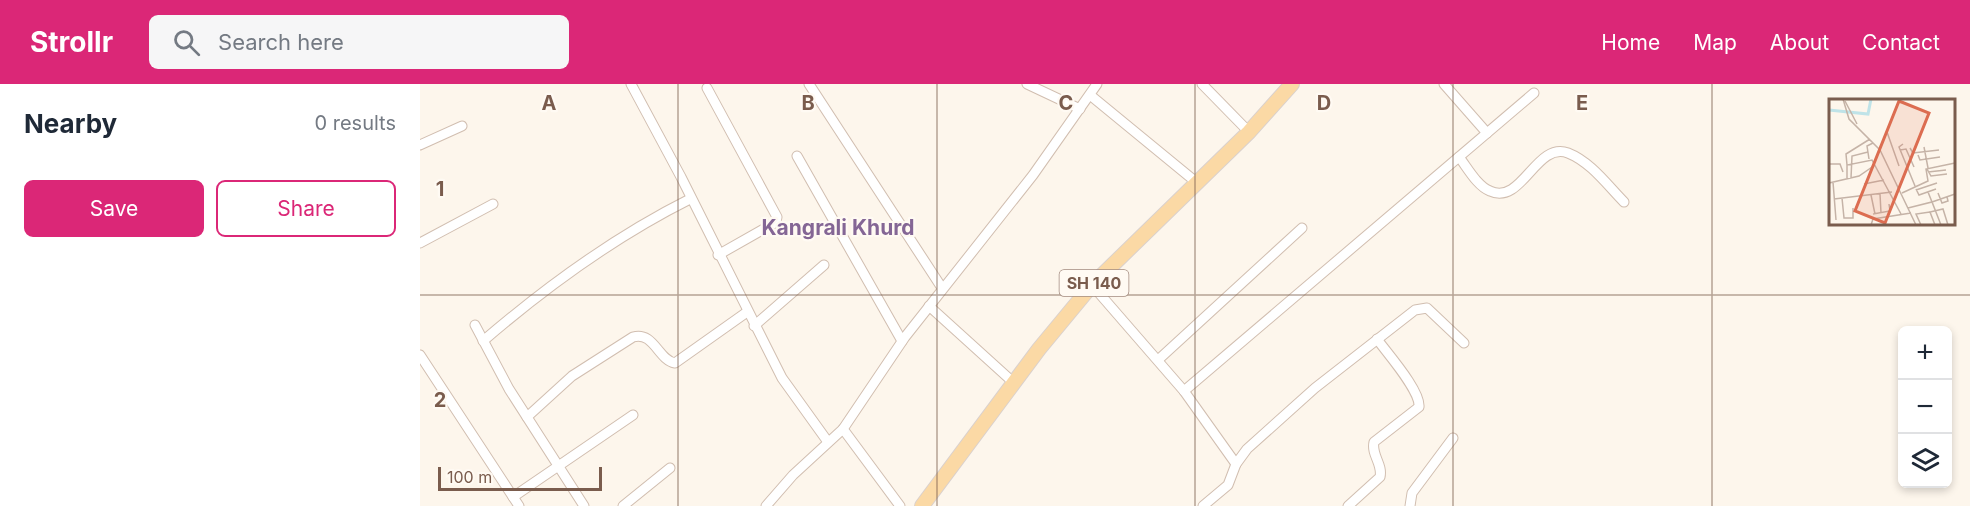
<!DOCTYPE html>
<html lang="en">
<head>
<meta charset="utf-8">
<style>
  :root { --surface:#fff; --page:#f6f6f7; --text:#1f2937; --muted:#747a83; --line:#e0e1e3; --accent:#db2777 }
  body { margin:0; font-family:Inter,sans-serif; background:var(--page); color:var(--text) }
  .controls { position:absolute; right:18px; bottom:18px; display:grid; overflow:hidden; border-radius:9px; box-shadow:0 3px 9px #0003 }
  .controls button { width:54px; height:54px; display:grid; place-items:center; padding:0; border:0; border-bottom:2px solid var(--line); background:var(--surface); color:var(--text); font:30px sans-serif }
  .scale { position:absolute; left:18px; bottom:15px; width:164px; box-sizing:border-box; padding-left:6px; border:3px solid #7a5c4d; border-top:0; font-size:16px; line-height:21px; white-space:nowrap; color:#7a5c4d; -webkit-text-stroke:4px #fffaf3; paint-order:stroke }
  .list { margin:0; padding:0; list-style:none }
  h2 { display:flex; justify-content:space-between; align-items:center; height:78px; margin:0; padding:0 24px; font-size:26px }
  h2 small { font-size:20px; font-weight:400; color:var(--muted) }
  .actions { display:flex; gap:12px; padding:18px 24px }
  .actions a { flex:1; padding:14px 0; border:2px solid var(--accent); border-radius:9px; text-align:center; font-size:21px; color:var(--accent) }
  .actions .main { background:var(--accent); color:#fff }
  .icon { flex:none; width:33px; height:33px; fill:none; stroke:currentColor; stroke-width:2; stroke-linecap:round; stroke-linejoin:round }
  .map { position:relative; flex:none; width:1550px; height:422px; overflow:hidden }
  header { display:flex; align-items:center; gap:36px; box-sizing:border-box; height:84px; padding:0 30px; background:var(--accent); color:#fff }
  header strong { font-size:28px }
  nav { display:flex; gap:33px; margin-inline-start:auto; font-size:21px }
  .search { width:420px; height:54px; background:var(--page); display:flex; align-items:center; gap:15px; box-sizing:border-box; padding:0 21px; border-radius:9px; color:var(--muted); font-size:22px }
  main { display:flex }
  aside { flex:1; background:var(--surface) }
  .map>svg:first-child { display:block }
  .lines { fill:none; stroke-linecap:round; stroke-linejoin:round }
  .street-casing { stroke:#d1beb0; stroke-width:11 }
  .primary-casing { stroke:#dad1cd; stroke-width:16 }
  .street { stroke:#fff; stroke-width:9 }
  .primary { stroke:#fbd9a5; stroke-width:14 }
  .grid { fill:none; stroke:#7a5c4d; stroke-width:1.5; stroke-opacity:0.55 }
  .labels { text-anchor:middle; stroke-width:4.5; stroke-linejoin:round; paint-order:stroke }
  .shield { fill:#fffaf3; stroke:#a28b7f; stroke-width:1.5 }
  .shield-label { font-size:16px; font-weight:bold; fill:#7a5c4d }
  .quarter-label { font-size:21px; font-weight:bold; fill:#846695; stroke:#fffaf3 }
  .inset-river { fill:none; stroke:#bfe3e8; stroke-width:3 }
  .inset-road { fill:none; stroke:#c5b3a7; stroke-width:1.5 }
  .view { fill:#dc6d51; fill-opacity:0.15; stroke:#dc6d51; stroke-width:3 }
  .inset-edge { fill:none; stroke:#7a5c4d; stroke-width:3 }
  .grid-label { font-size:20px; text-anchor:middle; font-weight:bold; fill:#7a5c4d; stroke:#fffaf3; stroke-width:4.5; stroke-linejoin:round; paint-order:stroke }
</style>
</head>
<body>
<header>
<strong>Strollr</strong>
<div class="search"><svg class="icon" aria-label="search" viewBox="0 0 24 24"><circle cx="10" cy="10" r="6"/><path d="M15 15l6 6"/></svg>Search here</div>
<nav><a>Home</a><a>Map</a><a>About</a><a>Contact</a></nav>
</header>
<main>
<aside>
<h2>Nearby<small>0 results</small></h2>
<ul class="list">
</ul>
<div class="actions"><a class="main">Save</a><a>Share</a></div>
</aside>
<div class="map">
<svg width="1550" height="422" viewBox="0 0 1550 422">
  <rect width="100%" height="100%" fill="#fdf6ec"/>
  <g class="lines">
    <g class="street-casing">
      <g id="street">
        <polyline points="211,0 261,93 362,294 408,358"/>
        <polyline points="389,0 522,204"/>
        <polyline points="607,0 660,25"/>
        <polyline points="782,0 829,48"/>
        <polyline points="1024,0 1067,49"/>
        <polyline points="287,4 357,133 356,138 298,171"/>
        <polyline points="670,11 776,98"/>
        <polyline points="0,61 42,42"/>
        <polyline points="377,72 482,257"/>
        <path d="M1039,73C1047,83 1057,102 1070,107C1102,122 1116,57 1148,69C1171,78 1188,102 1204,118"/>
        <polyline points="0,159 73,120"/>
        <polyline points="672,201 764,307 816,380"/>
        <polyline points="509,222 594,299"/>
        <polyline points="55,241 89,305 164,422"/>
        <polyline points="334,242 404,181"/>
        <path d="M63,257C127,202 194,153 270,115"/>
        <polyline points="0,271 99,422"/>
        <polyline points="738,276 882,144"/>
        <polyline points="764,307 1114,9"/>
        <path d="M107,333L152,292L213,253C234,247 238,276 255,279L327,228"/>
        <polyline points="423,345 480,422"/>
        <polyline points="93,413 213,331"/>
        <polyline points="203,422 250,384"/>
        <polyline points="346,422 373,391 423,345 485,253 613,91 677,0"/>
        <polyline points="783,422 808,401 816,380 827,365 895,304 995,226 1007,224 1044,259"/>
        <path d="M928,422L960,393C963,380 951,371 954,358L999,323C1001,307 967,269 957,255"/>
        <polyline points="990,422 992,409 1033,354"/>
      </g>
    </g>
    <g class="primary-casing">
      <polyline id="primary" points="502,422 619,265 672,201 829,48 872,0"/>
    </g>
    <use href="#street" class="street"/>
    <use href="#primary" class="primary"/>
  </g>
  <path class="grid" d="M258,0V422M517,0V422M775,0V422M1033,0V422M1292,0V422M0,211H1550"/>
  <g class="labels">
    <rect class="shield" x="639.5" y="186" width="69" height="26" rx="4.5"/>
    <g class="shield-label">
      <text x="674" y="205">SH 140</text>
    </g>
    <g class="quarter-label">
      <text x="418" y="151">Kangrali Khurd</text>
    </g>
  </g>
  <g transform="translate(1409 15)">
    <rect width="126" height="126" fill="#fdf6ec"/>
    <path class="inset-river" d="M0,11L39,15L42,0"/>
    <path class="inset-road" d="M14,0L20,20L51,51L87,126M16,2L28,25M58,33L70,67M74,45L70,48L86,87M95,48L99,69M81,49L84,54L110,51M71,51L77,50L85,68M89,56L91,61L111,58M40,60L38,47L44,44M0,65H11L14,73M18,66L17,55L41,40M98,70L102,77L118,75M99,73L117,71M18,79V66L43,61L72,115M22,79L23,57L39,53M4,83L7,121M0,84L30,77L46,66M35,85L55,81M87,90L90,96L107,90M87,91L108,84M99,93L103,103L126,95M73,94L99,82L97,70L126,64M109,94L113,104L119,102L118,98M51,95L52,114M42,96L46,115M13,99L15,119H24V109M5,100L63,93M79,109L103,103L112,126M44,115L61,112L60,105M42,126L44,120L82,114M92,126L87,115L101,113M106,126L101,113L114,110L119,126"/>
    <path class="view" d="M70,2L100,14L56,124L26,112Z"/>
    <rect width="126" height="126" class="inset-edge"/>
  </g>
  <g class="grid-label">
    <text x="129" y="26">A</text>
    <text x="388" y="26">B</text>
    <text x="646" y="26">C</text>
    <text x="904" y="26">D</text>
    <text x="1162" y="26">E</text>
    <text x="20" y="112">1</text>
    <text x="20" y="323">2</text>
  </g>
</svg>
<div class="controls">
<button>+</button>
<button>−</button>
<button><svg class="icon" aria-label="layers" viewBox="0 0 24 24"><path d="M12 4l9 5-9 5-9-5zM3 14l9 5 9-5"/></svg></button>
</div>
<div class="scale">100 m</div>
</div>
</main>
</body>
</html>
